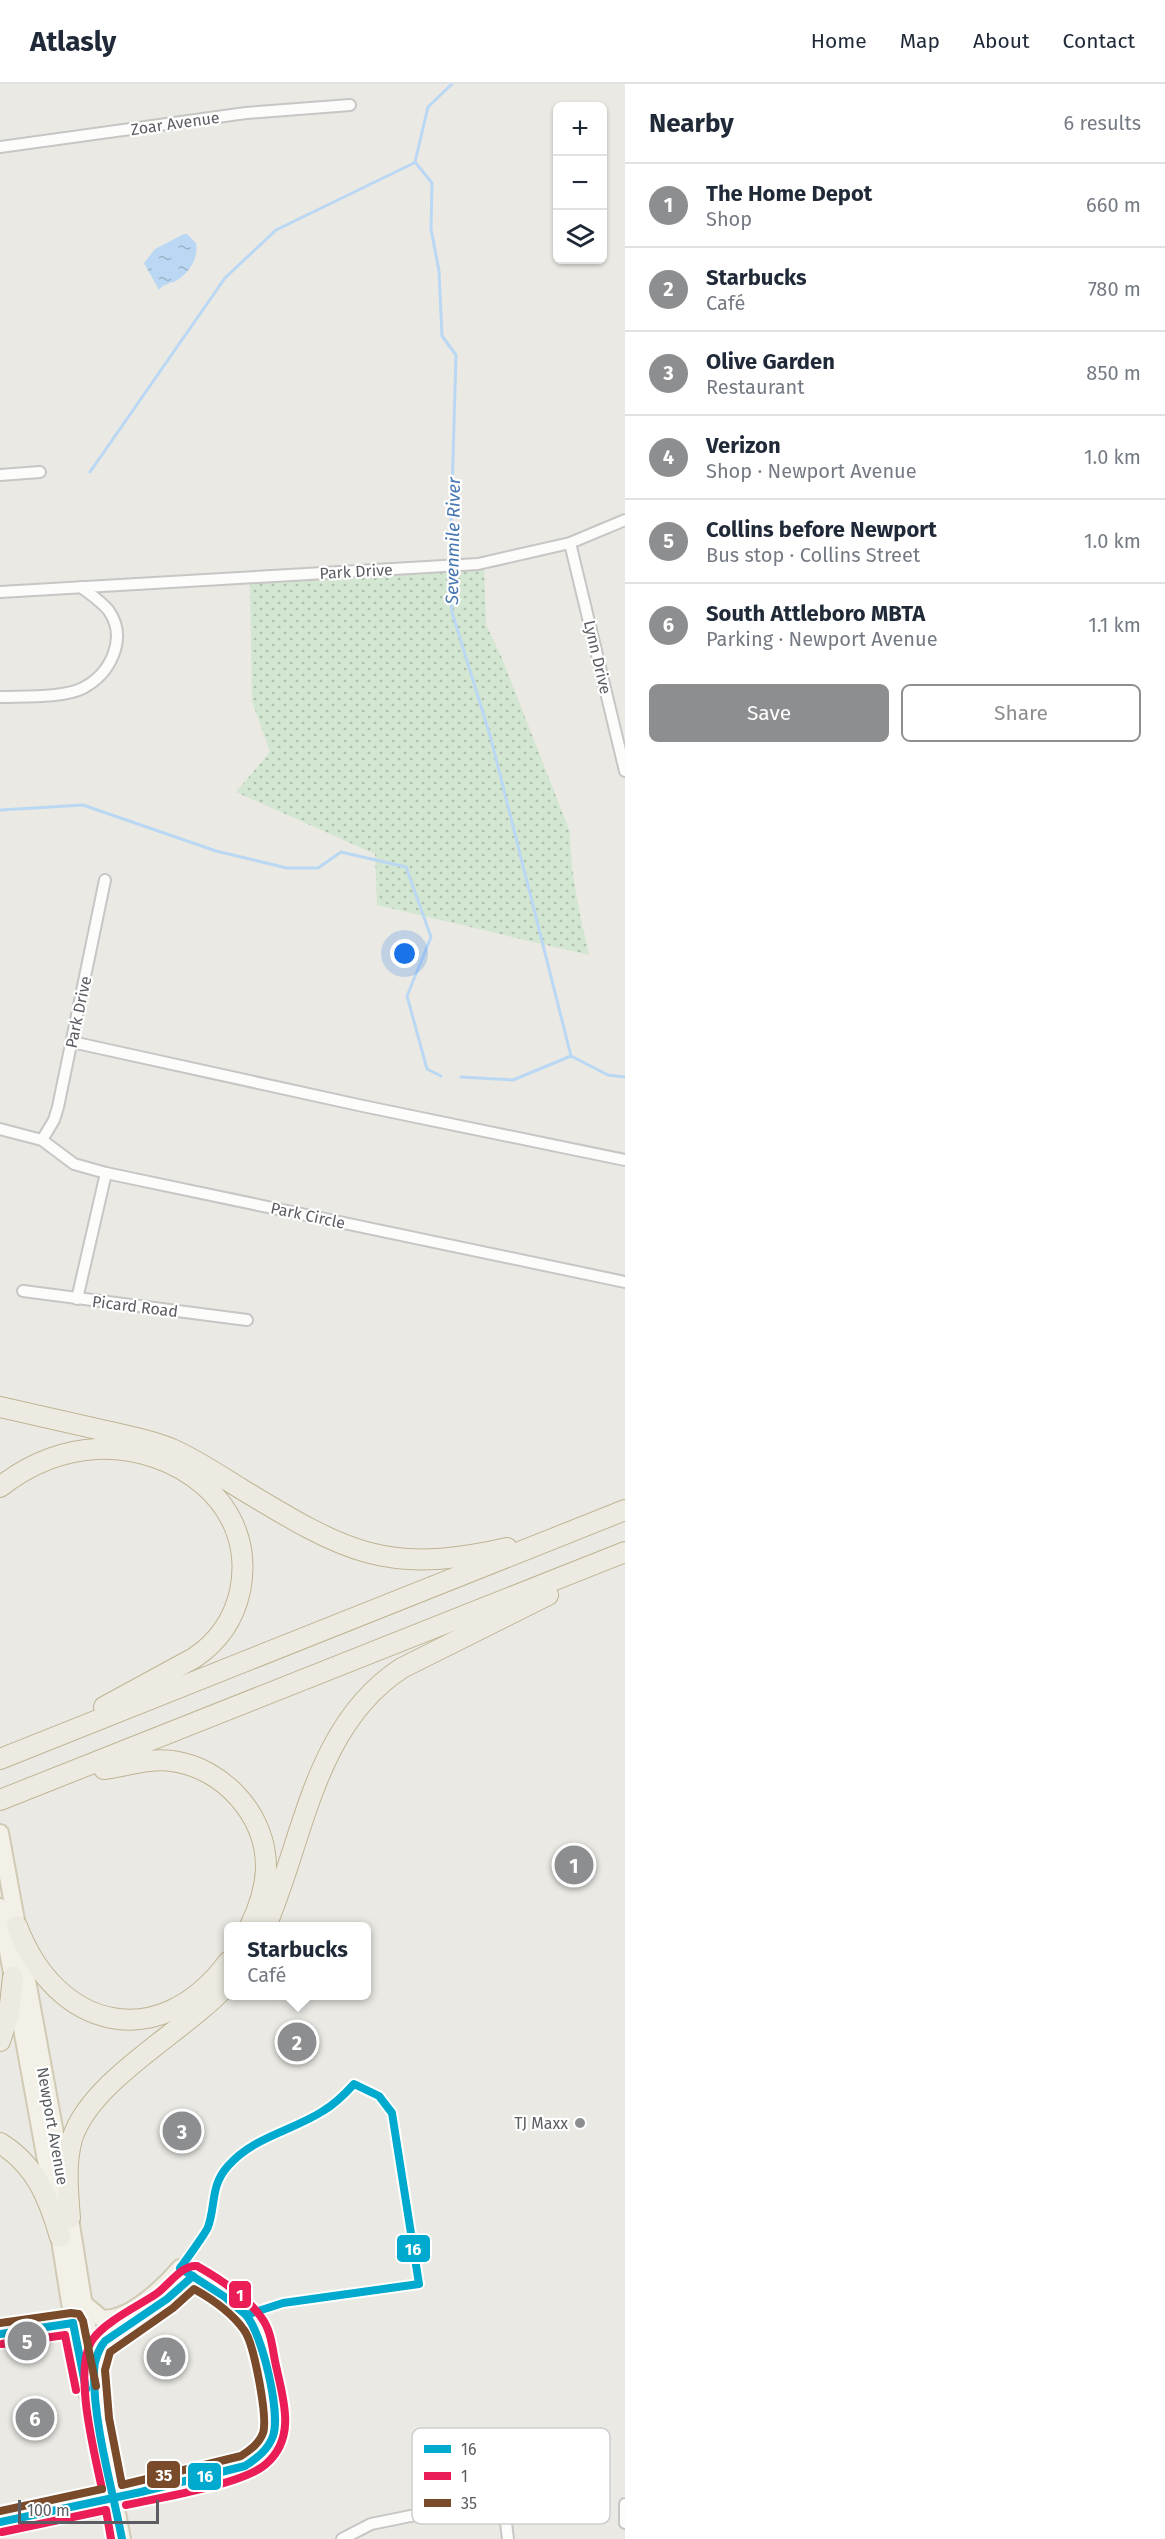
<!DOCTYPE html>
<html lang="en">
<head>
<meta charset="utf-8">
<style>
  :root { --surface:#fff; --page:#f6f6f7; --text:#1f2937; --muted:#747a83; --line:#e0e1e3; --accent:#8d8e90 }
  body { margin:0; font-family:"Fira Sans",sans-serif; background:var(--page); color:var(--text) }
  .controls { position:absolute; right:18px; top:18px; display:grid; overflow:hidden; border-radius:9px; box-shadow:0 2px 4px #0004 }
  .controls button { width:54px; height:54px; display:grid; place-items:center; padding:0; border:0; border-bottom:2px solid var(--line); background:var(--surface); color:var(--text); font:30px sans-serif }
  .scale { position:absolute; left:18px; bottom:15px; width:141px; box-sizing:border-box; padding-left:6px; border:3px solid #5b5d62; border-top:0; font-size:16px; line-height:21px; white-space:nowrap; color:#5b5d62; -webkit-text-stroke:4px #fff; paint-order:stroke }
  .you { position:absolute; left:405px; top:870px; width:21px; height:21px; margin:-15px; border:4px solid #fff; border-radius:50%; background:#1a73e8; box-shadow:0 0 0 9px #1a73e833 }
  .badge { display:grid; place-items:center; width:39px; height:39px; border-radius:50%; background:var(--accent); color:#fff; font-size:20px; font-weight:700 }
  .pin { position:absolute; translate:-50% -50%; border:3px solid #fff; box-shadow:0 2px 6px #0006 }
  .popup { position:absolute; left:224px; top:1838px; width:147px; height:78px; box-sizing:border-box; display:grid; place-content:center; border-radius:9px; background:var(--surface); filter:drop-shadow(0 2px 4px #0005); font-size:20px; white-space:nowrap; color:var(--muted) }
  .popup b { font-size:22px; color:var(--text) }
  .popup::after { content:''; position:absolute; left:50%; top:100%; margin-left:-12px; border:12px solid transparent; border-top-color:var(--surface) }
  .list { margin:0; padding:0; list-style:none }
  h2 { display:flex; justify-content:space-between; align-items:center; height:78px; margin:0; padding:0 24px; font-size:26px }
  h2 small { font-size:20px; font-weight:400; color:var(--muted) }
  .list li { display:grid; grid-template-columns:39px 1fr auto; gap:18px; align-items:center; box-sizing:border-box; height:84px; padding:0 24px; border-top:2px solid var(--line) }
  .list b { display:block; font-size:22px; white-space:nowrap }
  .list p { margin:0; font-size:20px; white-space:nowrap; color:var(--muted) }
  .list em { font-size:20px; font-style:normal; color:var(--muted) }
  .actions { display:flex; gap:12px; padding:18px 24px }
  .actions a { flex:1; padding:14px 0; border:2px solid var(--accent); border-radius:9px; text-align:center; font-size:21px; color:var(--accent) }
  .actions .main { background:var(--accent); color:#fff }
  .icon { flex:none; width:33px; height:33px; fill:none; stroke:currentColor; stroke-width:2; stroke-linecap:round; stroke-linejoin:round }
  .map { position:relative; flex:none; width:625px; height:2455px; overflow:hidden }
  header { display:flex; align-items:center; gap:36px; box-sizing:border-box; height:84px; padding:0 30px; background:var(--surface); border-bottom:2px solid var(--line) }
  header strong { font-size:28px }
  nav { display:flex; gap:33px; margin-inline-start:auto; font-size:21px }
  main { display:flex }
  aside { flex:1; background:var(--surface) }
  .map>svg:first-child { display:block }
  .park { fill:url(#park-dots) }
  .water { fill:url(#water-ripples) }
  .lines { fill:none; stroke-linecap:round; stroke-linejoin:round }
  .stream { stroke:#bad8f3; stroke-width:3 }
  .minor-casing { stroke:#c7c6c5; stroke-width:14 }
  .tertiary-casing { stroke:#c7c6c5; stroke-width:16 }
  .primary-casing { stroke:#d1cab4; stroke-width:20 }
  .motorway-casing { stroke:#bfb494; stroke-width:22 }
  .minor { stroke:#fcfcfb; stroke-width:10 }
  .tertiary { stroke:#fcfcfb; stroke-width:14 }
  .primary { stroke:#f2f0e7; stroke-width:16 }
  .motorway { stroke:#edebe1; stroke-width:20 }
  .bus-1-casing { stroke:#fff; stroke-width:12 }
  .bus-2-casing { stroke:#fff; stroke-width:12 }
  .bus-3-casing { stroke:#fff; stroke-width:12 }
  .bus-1 { stroke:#00a9ce; stroke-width:8 }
  .bus-2 { stroke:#ea1d57; stroke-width:8 }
  .bus-3 { stroke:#7a4b2a; stroke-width:8 }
  .poi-dot { fill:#8d8e90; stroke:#fff; stroke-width:2 }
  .labels { text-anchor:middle; stroke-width:4.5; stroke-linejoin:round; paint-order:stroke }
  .street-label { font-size:16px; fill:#5b5d62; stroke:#fff }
  .poi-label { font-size:16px; fill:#5b5d62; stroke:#fff; text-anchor:end }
  .water-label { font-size:18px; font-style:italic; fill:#4777b2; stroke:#fff }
  .key { fill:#fff; stroke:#ceced0; stroke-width:1.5 }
  .key-label { font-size:16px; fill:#5b5d62 }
  .line-badge { stroke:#fff; stroke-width:2 }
  .badge-label { font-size:16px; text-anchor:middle; font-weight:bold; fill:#fff }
</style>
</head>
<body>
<header>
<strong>Atlasly</strong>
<nav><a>Home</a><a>Map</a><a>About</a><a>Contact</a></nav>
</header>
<main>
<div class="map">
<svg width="625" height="2455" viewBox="0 0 625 2455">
  <defs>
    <pattern id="park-dots" width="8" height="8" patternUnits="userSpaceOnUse" patternTransform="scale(1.5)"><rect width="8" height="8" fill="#d3e6d1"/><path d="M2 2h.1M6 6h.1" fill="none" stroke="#aebead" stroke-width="1.8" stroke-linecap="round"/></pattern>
    <pattern id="water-ripples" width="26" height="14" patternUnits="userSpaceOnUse" patternTransform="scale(1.5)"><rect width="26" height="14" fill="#bad8f3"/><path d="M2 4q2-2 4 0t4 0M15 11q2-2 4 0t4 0" fill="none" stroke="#9ab2c8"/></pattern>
  </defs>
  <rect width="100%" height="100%" fill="#eae9e4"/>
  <path class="park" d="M484,476L486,541L501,572L570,748C570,789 580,831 589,871L377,821L375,770L236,708L270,668L252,617L250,498L442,489L471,478Z"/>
  <path class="water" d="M184,150H187L196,159C199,174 189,189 176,197C169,200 163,200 159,206L144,179L155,165Z"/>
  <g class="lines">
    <g class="stream">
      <polyline points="90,388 225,194 276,146 414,79"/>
      <polyline points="450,478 456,271 442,252 439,187 431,145 432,99 415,78 428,23 452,0"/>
      <polyline points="449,485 452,528 491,655 571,972 608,991 625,993"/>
      <polyline points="0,726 83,721 216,767 287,784 318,784 341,768 406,783 431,853 407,912 427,985 441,992"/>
      <polyline points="461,993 513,996 571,972"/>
    </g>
    <g class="minor-casing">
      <g id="minor">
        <polyline points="0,63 246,29 350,21"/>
        <polyline points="0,391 40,388"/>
        <polyline points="570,459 625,687"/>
        <polyline points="0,508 478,480 570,459 625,436"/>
        <path d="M0,613C22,612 64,614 83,604C110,590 128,555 109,527C102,518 90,510 81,503"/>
        <polyline points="72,958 363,1022 625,1076"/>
        <polyline points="0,1045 42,1056 74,1080 106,1089 625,1198"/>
        <polyline points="42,1056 54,1036 58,1023 105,796"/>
        <polyline points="23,1207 247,1236"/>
        <polyline points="77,1215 106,1089"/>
        <polyline points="503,2414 508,2455"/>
        <polyline points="625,2420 625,2439"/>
        <polyline points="342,2455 371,2440 559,2402"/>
      </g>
    </g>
    <g class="tertiary-casing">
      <polyline id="tertiary" points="0,2250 73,2239"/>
    </g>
    <g class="primary-casing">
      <g id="primary">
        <polyline points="0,1749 63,2093"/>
        <polyline points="0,1823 57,2137 81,2288 91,2321"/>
        <polyline points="68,2122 94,2285 99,2336 122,2455"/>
        <path d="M82,2218L101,2234C127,2239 165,2202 180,2184"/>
        <polyline points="95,2281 100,2263 105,2257 167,2215 193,2192"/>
      </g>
    </g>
    <g class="motorway-casing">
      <g id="motorway">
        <path d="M0,1323C35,1331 71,1339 106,1347C128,1352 151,1356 172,1365C197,1376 220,1392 243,1406C344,1467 386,1492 507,1464"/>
        <path d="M0,1403C28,1381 61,1367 96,1365C176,1361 258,1420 240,1507C234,1535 218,1558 194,1574L104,1623"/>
        <polyline points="0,1675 625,1426"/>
        <path d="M104,1685C127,1682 148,1674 172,1677C224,1684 267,1732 266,1785C265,1806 259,1824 250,1842"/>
        <polyline points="0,1716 625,1468"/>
        <path d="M17,1842C56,1946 159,1971 228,1878"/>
        <path d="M266,1842C304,1754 314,1641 402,1584L548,1511"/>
        <polyline points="0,1957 9,1930 13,1893"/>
        <path d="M0,2059C36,2081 49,2115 60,2153"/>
        <path d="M70,2134C68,2109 65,2080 72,2055C91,1995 185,1948 228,1900"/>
      </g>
    </g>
    <use href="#minor" class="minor"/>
    <use href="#tertiary" class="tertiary"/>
    <use href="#primary" class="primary"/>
    <use href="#motorway" class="motorway"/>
    <g class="bus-1-casing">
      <g id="bus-1">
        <path d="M354,2000L379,2012L392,2029L419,2200L283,2219L246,2231L225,2213L180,2184C184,2179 207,2147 208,2143C216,2121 210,2102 228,2082C253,2053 292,2047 323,2027C335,2020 344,2011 354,2000Z"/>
        <polyline points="73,2239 86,2305"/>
        <polyline points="0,2250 73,2239"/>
        <path d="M0,2438L141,2408L245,2382C257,2374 268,2366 273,2352C281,2329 262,2249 246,2231"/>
        <path d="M122,2455C112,2403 93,2339 94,2287C94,2277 99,2264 105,2257L167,2215L193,2192"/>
      </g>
    </g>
    <g class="bus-2-casing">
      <g id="bus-2">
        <polyline points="2,2260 65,2251 76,2306"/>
        <path d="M102,2405C95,2371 72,2284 93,2255C105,2238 138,2222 156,2210C168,2202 182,2180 197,2182C220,2195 246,2212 261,2233C271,2246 272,2262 275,2277C282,2312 298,2352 266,2380C244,2400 159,2414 126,2421"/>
        <polyline points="2,2448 106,2426 111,2455"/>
      </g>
    </g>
    <g class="bus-3-casing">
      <g id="bus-3">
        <path d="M194,2205C212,2215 232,2229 244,2246C254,2259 268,2334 263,2349C259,2360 250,2366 241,2372L122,2401L109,2334L105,2286L110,2268L173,2224Z"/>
        <polyline points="0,2239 71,2229 79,2230 83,2237 96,2302"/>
        <polyline points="0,2427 102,2405"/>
      </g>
    </g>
    <use href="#bus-1" class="bus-1"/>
    <use href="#bus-2" class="bus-2"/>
    <use href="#bus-3" class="bus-3"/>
  </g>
  <circle class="poi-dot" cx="580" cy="2039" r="6"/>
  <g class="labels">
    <g class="street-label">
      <text transform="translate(175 39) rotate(-8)" y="6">Zoar Avenue</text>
      <text transform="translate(356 487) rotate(-3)" y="6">Park Drive</text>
      <text transform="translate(598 573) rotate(77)" y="6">Lynn Drive</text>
      <text transform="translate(78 928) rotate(-78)" y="6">Park Drive</text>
      <text transform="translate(308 1131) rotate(12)" y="6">Park Circle</text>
      <text transform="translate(135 1222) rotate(7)" y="6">Picard Road</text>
      <text transform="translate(53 2042) rotate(80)" y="6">Newport Avenue</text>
    </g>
    <g class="poi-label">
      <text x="568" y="2045">TJ Maxx</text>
    </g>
    <g class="water-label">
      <text transform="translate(453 457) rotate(-89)" y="6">Sevenmile River</text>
    </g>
  </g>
  <rect x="412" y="2344" width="198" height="96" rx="9" class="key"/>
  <rect x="424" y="2361" width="27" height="8" fill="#00a9ce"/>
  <rect x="424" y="2388" width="27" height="8" fill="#ea1d57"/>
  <rect x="424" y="2415" width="27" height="8" fill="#7a4b2a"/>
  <g class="key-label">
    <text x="461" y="2371">16</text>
    <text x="461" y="2398">1</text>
    <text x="461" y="2425">35</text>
  </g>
  <g class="line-badge">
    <rect x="396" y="2150" width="35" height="29" rx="6" fill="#00a9ce"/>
    <rect x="228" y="2196" width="24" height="29" rx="6" fill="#ea1d57"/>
    <rect x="146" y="2376" width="35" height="29" rx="6" fill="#7a4b2a"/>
    <rect x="187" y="2378" width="35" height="29" rx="6" fill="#00a9ce"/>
  </g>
  <g class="badge-label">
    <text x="413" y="2171">16</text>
    <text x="240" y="2217">1</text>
    <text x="164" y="2397">35</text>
    <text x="205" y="2398">16</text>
  </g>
</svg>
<div class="controls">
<button>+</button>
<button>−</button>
<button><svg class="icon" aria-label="layers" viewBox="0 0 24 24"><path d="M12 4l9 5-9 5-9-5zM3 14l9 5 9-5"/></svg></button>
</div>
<div class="scale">100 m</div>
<div class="you"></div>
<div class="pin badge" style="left:574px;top:1781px">1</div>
<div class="pin badge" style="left:297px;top:1958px">2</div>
<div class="popup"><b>Starbucks</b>Café</div>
<div class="pin badge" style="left:182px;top:2047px">3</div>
<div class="pin badge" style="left:166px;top:2273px">4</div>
<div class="pin badge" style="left:27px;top:2257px">5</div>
<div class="pin badge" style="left:35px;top:2334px">6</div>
</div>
<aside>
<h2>Nearby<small>6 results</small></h2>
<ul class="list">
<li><span class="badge">1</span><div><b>The Home Depot</b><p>Shop</p></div><em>660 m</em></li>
<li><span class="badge">2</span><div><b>Starbucks</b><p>Café</p></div><em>780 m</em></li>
<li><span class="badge">3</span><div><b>Olive Garden</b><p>Restaurant</p></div><em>850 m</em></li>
<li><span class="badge">4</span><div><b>Verizon</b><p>Shop · Newport Avenue</p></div><em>1.0 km</em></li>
<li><span class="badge">5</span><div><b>Collins before Newport</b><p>Bus stop · Collins Street</p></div><em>1.0 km</em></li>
<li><span class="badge">6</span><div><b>South Attleboro MBTA</b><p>Parking · Newport Avenue</p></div><em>1.1 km</em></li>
</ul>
<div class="actions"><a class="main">Save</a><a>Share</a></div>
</aside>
</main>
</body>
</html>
